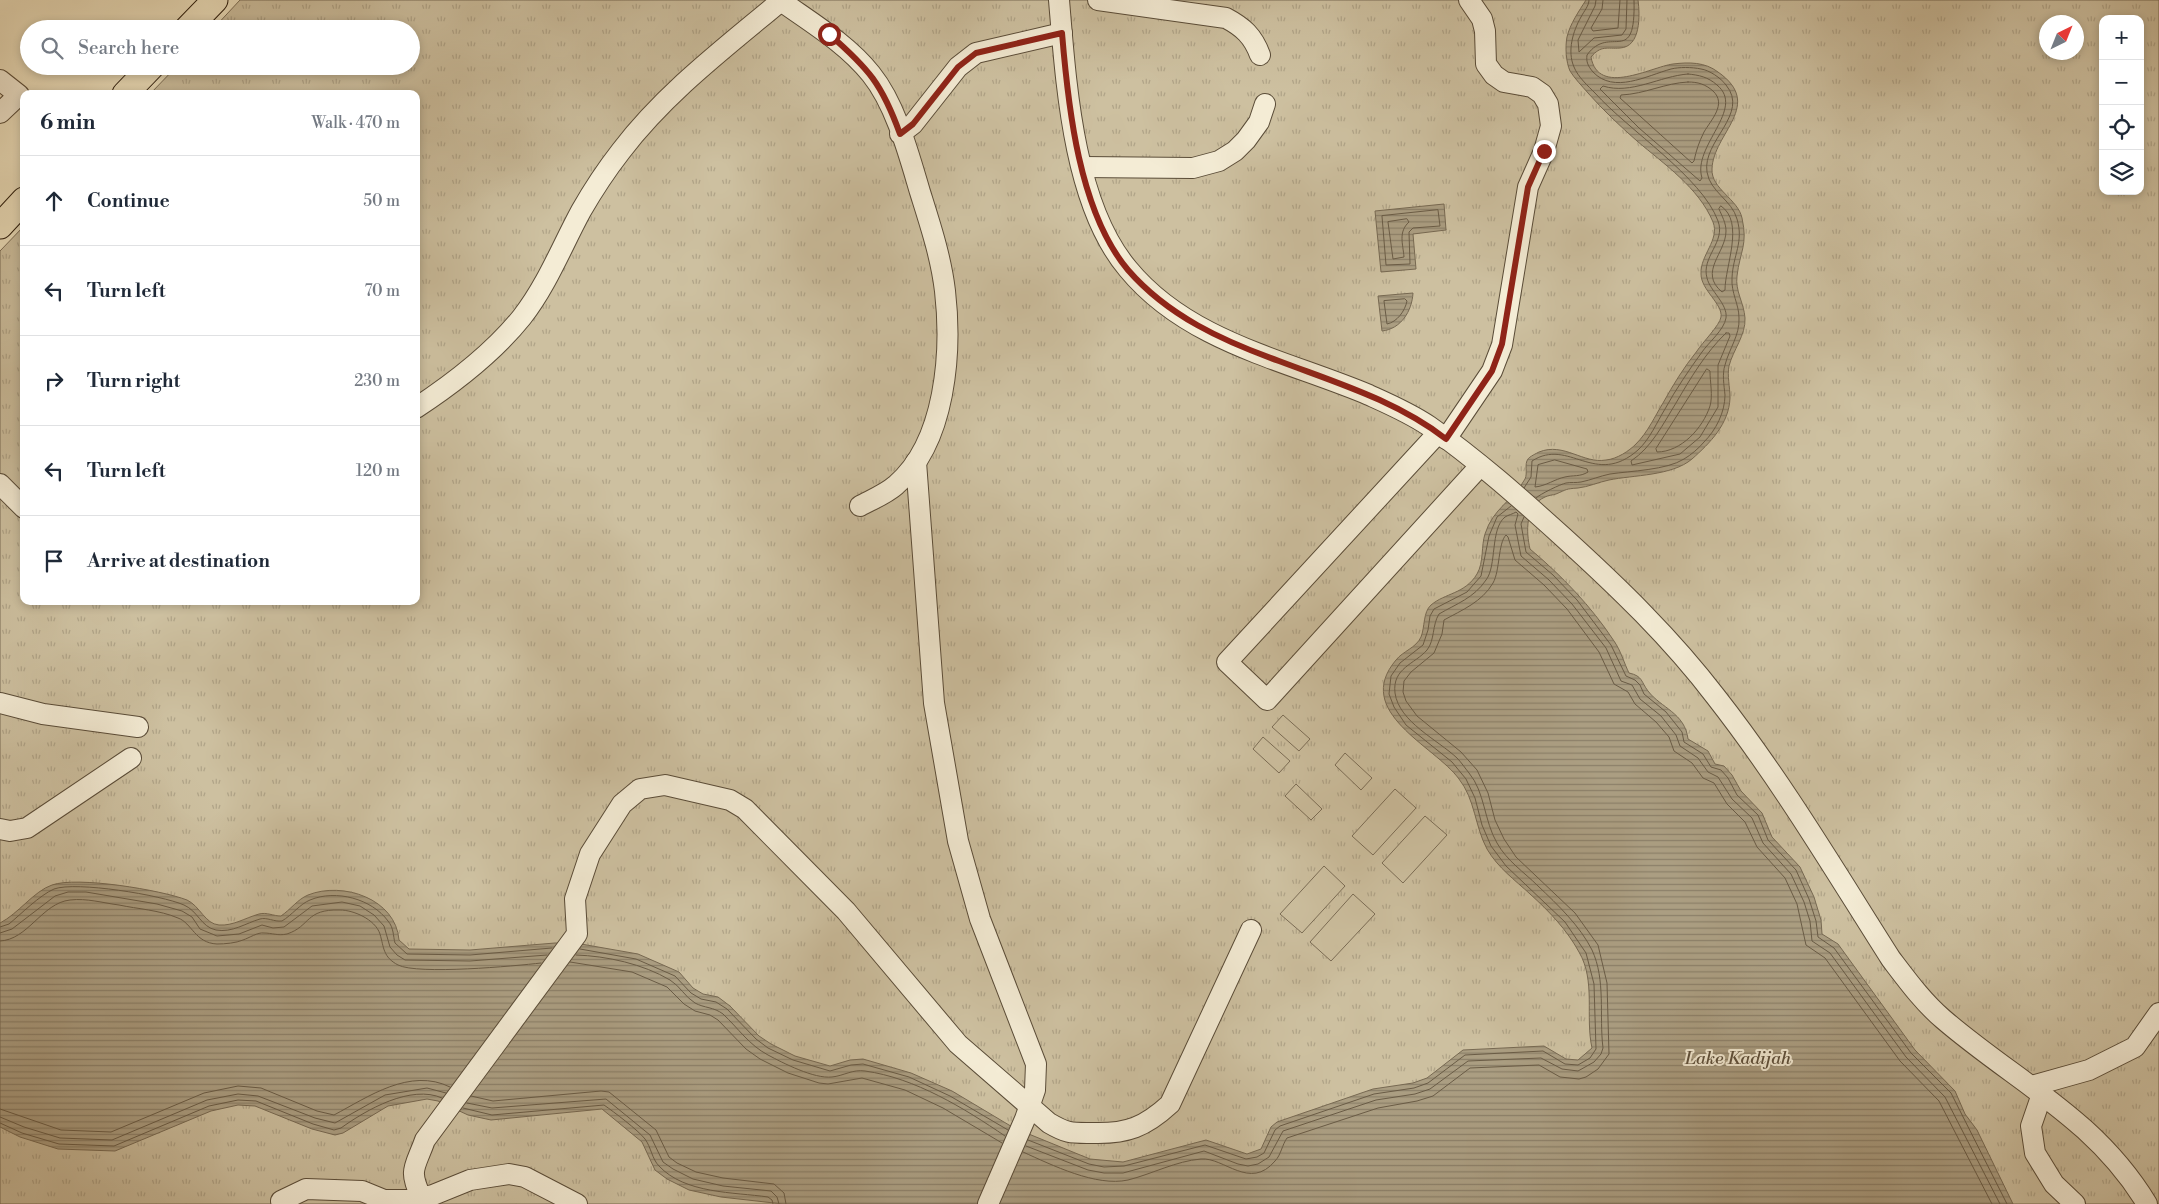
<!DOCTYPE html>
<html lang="en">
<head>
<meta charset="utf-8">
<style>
  :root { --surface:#fff; --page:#f2f2f3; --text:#1f2937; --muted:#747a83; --line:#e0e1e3 }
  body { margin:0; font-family:"Libre Bodoni",serif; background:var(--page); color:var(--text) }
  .controls { position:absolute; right:15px; top:15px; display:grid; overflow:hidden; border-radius:10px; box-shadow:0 2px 8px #0003 }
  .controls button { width:45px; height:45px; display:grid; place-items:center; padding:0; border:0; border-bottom:1px solid var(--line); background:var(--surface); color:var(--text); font:25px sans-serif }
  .compass { position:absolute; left:2039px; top:15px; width:45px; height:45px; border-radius:50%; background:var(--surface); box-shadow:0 2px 8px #0003; rotate:43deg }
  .stop { position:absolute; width:15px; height:15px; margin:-11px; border:4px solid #8f2418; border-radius:50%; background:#fff }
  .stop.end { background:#8f2418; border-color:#fff; box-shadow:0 1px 5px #0008 }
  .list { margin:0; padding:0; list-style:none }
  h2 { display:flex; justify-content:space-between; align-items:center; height:65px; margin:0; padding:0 20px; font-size:21px }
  h2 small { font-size:16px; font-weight:400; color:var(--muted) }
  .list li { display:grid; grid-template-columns:32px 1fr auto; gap:15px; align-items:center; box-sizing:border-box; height:90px; padding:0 20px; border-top:1px solid var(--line) }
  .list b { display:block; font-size:19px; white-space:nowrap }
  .list em { font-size:16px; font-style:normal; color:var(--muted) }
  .icon { flex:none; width:28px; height:28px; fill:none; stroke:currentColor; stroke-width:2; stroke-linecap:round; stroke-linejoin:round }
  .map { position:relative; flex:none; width:2159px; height:1204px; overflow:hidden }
  .search { position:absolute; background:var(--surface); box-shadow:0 2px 8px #0003; left:20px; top:20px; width:400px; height:55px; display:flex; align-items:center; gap:12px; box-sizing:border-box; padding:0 18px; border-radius:28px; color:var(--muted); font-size:19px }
  .panel { position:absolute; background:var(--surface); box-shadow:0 2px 8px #0003; left:20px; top:90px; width:400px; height:515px; border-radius:10px }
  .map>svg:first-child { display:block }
  .grass { fill:url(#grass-tufts); stroke:#7b6d56; fill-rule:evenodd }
  .park { fill:#cdc0a0; stroke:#7b6d56 }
  .water { fill:url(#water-rules); stroke:#776952 }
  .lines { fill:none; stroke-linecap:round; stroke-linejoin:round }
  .shore { stroke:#6a5c46; stroke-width:1 }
  .minor-casing { stroke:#5a4c38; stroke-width:22 }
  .major-casing { stroke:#291a0b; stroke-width:27 }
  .minor { stroke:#f4ecd5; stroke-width:20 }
  .major { stroke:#eee2bf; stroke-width:25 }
  .route { stroke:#8f2418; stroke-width:6 }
  .labels { text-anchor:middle; stroke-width:4; stroke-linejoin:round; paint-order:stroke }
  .water-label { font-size:18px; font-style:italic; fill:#5d4f3b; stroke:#f4ecd5 }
</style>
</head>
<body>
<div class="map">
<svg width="2159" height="1204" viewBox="0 0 2159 1204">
  <defs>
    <pattern id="grass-tufts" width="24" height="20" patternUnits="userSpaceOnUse" patternTransform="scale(1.25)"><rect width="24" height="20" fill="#cdc0a0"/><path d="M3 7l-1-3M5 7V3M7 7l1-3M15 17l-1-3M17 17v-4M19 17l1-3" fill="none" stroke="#b0a488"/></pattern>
    <pattern id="water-rules" width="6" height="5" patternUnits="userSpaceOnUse" patternTransform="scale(1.25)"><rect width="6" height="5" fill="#ab9e82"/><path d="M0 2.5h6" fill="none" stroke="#8b8069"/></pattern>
  </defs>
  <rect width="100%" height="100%" fill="#eee2bf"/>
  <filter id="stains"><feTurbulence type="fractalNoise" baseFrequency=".004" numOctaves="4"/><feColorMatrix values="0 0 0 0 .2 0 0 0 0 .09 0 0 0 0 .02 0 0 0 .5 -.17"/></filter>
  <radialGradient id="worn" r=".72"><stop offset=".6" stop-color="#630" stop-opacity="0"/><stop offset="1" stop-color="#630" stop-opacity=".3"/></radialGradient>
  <path class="grass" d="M240,0H2159V1204H0V251L24,226V601H416V94H150L177,66H411V29H213ZM2103,19H2140V191H2103ZM2046,22H2076V52H2046Z"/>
  <g class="park">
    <polygon points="1283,715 1310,739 1299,751 1272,727"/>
    <polygon points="1263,737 1290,761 1279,773 1253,749"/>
    <polygon points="1345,753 1372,778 1361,790 1335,765"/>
    <polygon points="1296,784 1322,809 1311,820 1285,796"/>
    <polygon points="1395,789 1416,808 1373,855 1352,836"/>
    <polygon points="1425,816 1447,835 1403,883 1382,863"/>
    <polygon points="1324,866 1345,886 1302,933 1280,914"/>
    <polygon points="1353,894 1375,914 1331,961 1310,942"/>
  </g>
  <g class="water">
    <path d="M1586,0H1638C1640,15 1641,47 1620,48C1607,49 1601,45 1591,57C1598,97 1651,67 1673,64C1689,62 1705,62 1718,72C1765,105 1713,133 1712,169C1711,189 1738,199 1742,218C1748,245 1740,251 1737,276C1735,291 1744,303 1745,318C1746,335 1733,350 1729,366C1727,376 1730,387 1730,398C1729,424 1710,443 1692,459C1672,476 1633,475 1609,480C1599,482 1588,487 1578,488C1565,489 1568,489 1556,494C1553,495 1549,495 1545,497C1525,506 1526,532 1530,549C1562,576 1591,606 1614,641C1621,651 1624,663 1629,673C1643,676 1641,682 1648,691C1661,708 1685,713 1688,739L1708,751L1715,764L1724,766L1732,775L1741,791L1762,813L1772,837L1800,867L1814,897L1821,920L1822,934L1838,944L1915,1050L1955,1091L1965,1114L1977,1130L2013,1204H783L721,1197L689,1190L667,1179L655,1170L642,1142L602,1109L491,1120L468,1115L438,1101L427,1099L388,1106L343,1133L335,1135L312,1129L255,1106L238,1105L211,1111L115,1151L58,1149L20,1137L0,1127V923C18,914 34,891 52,885C77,876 161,890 187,900C200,906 205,924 219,925C233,926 245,918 259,914C267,912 273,916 281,916C290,910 298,899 308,895C343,881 396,899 399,940L409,949L470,950L555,943L581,944L638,954L679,972L693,988L703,994L718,997L730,1006L759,1036L771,1044L795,1056L830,1066L850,1060L863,1059L911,1073L952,1091L1014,1128L1090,1159L1123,1162L1206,1140L1247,1154L1261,1149L1271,1127L1277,1122L1373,1089L1413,1083L1427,1078L1463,1050L1544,1046L1566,1059L1578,1060L1592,1048C1585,1017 1596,981 1579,952C1567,930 1549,911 1530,894C1515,880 1498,868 1487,849C1475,827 1475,799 1459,779C1435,746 1352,712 1396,660C1403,651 1416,648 1421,637C1425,627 1423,612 1431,605C1445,593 1465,594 1477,574C1484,562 1481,546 1485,534C1493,508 1513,501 1525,479C1528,473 1524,464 1528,459C1529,457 1537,453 1539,452C1564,442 1583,464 1606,460C1617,459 1629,451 1636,444C1648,432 1655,416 1663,403C1673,385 1684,367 1697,351C1702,343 1720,325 1721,317C1723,304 1701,290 1701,274C1700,255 1720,240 1713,222C1699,188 1664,164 1637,141C1620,126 1603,110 1588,93C1582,86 1575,79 1570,71C1566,62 1565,47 1567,37C1570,24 1579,11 1586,0Z"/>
    <polygon points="1444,204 1446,230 1413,234 1416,269 1381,272 1375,211"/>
    <path d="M1413,293C1412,311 1401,329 1382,331L1378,296Z"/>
  </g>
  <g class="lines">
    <g class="shore">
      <polyline points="1596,0 1595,6 1578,40 1579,52 1594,38 1622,35 1626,29 1627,0"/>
      <polyline points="1603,0 1602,9 1591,28 1593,31 1618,28 1620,0"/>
      <path d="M1688,74C1699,75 1708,77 1717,85C1746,109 1692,146 1702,178L1700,181L1639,128L1600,89L1603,86C1631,95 1660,76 1688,74Z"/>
      <path d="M1688,82C1698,82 1705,84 1713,91C1727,104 1711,120 1704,132C1699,142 1696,151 1694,161L1692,163L1620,98L1621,95C1645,94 1665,83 1688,82Z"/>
      <path d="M1721,206C1745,222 1725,266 1725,290L1722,292C1698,272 1726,253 1726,231C1726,223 1722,216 1719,209Z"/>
      <polygon points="1438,210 1440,226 1413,228 1409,232 1410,264 1386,265 1382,216"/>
      <path d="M1407,219L1409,222C1398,232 1403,244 1404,257L1393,259L1388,222Z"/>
      <path d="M1405,299L1407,301C1405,311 1397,322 1387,324L1384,301Z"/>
      <path d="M1726,333H1729L1730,336L1718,365V407L1700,437L1680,454L1632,465L1631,461C1652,447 1663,424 1676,403C1690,379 1706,352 1726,333Z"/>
      <path d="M1707,369L1710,371C1710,382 1713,396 1710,406C1703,428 1681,452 1657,452L1656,449Z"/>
      <path d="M1555,460L1587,469L1588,472C1580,477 1573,475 1565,477C1555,479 1546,486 1535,487L1538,465Z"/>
      <path d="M1524,488L1531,477L1532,461C1569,437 1595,488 1638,450C1650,439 1657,422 1665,409C1676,389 1689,370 1702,352C1709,342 1724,330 1726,318C1728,304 1710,291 1707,278C1701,257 1726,242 1718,221C1702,177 1628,130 1595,93C1588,86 1578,77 1574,67C1567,51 1573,31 1581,17C1584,11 1589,6 1589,0"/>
      <path d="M1536,498C1540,494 1561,484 1566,483C1571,482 1576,483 1581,482C1591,480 1600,476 1610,474C1630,471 1667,470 1684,459C1691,455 1699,448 1704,442C1716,430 1725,412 1725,395C1724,385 1722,374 1725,365C1729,349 1740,335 1739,318C1739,304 1731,293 1732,278C1733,255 1744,242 1737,219C1732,200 1710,192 1707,172C1702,141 1750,114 1726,85C1721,78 1709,70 1701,69C1692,67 1679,67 1671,69C1646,76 1614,94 1593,72C1588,66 1586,62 1587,55C1610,23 1636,69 1634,0"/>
      <polyline points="1524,517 1521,524 1526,552 1553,575 1577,600 1611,645 1626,676 1635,680 1640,685 1644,694 1666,712 1682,732 1684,742 1703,754 1711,767 1721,770 1728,778 1737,795 1758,815 1768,840 1796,870 1809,899 1816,921 1818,937 1834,948 1911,1053 1951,1093 2007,1204"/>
      <path d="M0,927L9,924C21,914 40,895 54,889C76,881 161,895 184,905C198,911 201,927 216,930C232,933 246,923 260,919C267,917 274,922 282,921C292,915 300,904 310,900C336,889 372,899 388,921C394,928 393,936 395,943L407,954L470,955L552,948"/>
      <polyline points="0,933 12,929 55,896 68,892 86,892 157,904 182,911 192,917 200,929 217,936 239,934 262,925 273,928 284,927 312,906 342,902 360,906 374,915 384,926 390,947 397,955 405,960 470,961 547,955"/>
      <path d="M0,941C28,940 42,903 70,900C87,898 103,903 119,905C138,909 159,910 178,918C192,923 195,943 217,944C225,944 236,943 243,940C249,938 258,932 264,933C272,933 278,936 287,934C311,926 305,909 340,910C353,910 375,919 380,934C384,948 383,957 398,965C418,975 515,966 541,963"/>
      <polyline points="580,949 636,959 675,976 691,993 701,999 716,1002 727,1009 756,1039 768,1048 793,1060 830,1071 851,1065 863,1064 909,1077 950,1096 1008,1130"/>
      <path d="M576,955C607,956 643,964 670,980C680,986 685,997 695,1003C704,1008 714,1007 723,1014C738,1028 749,1045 768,1055C783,1063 814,1079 832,1077C843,1076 853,1069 865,1071C915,1078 964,1108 1005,1136"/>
      <polyline points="570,962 632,972 667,987 684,1004 695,1011 710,1015 718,1020 746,1049 760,1059 788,1073 819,1083 828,1084 862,1078 905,1090 943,1108 1002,1143"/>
      <polyline points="471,1096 493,1101 601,1091 609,1092 656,1130 669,1157 677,1163 696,1172 723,1178 774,1184 784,1193 786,1204"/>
      <polyline points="467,1103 492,1108 606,1099 650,1135 663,1162 673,1169 693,1179 723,1186 771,1191 777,1197 779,1204"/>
      <path d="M463,1108L492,1115L604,1105C614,1112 638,1130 645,1139C651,1147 652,1159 659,1166C685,1194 734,1192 768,1197L772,1200L773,1204"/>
      <path d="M0,1109L61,1130L111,1132L204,1093L238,1086L261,1088L317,1111L334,1115C368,1097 410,1067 450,1087"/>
      <polyline points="0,1117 24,1127 60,1138 112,1140 207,1100 238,1094 258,1096 315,1118 335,1123 385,1095 427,1088 446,1093"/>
      <path d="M0,1123L22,1133L59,1144L114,1146L209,1106L238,1100L256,1101L313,1124L334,1130L341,1128C366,1110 411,1084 442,1098"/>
      <polyline points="1028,1140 1089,1164 1104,1167 1124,1166 1205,1145 1246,1159 1257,1157 1264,1153 1275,1130 1280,1126 1374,1094 1414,1088 1428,1083 1465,1055 1543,1051 1565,1064 1578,1065 1590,1058 1596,1049 1594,984 1586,953 1565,922 1506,866 1491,846 1482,825 1475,798 1466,779 1452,762 1406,725 1394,707 1389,694 1391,676 1400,663 1423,645 1428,630 1430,616 1434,609 1467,592 1481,576 1489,536 1497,517 1511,506"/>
      <path d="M1026,1146L1088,1170L1104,1173H1123L1204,1151L1238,1164L1248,1166L1258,1164L1269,1157L1283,1131L1376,1100L1415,1094L1430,1089L1468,1061L1541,1058L1562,1069L1578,1071L1594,1062L1601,1054L1603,1048C1599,1016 1606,980 1592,950C1580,926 1558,905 1538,886C1524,872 1507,861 1497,843C1484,821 1485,792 1469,773C1465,768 1461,762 1457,758C1438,740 1399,722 1395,693C1392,668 1415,664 1427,650C1435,640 1432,625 1439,614C1456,604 1474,598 1486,580C1497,566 1490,529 1505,517C1508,515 1513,514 1516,512L1518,514L1515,525L1521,556L1549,580L1572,604L1606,648L1621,681L1632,685L1640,699L1661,716L1676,735L1680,746L1698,758L1708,772L1718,777L1732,799L1752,818L1763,843L1791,874L1804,902L1810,921L1812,941L1830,953L1906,1057L1945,1097L2000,1204"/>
      <path d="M1023,1152C1052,1165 1096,1187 1128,1180C1152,1174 1176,1161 1201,1159C1224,1157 1250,1191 1275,1161C1281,1155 1282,1145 1287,1138L1378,1108L1417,1101L1433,1096L1470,1068L1539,1065L1560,1077L1579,1079L1586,1077L1598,1069L1609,1054L1607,983L1598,945L1575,913L1516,857L1504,839L1495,820L1488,793L1477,770L1461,752L1417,716L1406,701L1403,692L1404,681L1411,672L1434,653L1442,634L1444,620C1462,610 1482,602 1493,583C1500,571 1498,543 1506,535L1508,537L1515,560L1544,585L1567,609L1599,652L1614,684L1628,692L1635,704L1656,722L1669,737L1674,751L1692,763L1703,778L1714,783L1727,804L1745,822L1757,847L1785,878L1797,904L1806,945L1825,958L1900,1061L1939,1101L1992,1204"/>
    </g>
    <g class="minor-casing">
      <g id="minor">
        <path d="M1059,0C1066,83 1073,204 1128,269C1188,342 1286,360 1369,395C1389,404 1410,413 1429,426C1476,459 1520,498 1563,537C1618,587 1671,638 1716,697C1781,780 1835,871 1891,959C1907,980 1923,1002 1943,1019C2016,1082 2095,1118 2147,1204"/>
        <path d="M1098,0L1226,18C1243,27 1253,36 1260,55"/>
        <path d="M781,1C812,23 847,44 871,74C896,105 909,155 920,192C930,224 941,257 945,291C952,352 946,442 896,485C886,494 871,500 860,506"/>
        <polyline points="0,80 19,95 0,113"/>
        <polyline points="900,134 913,124 958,67 976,53 1062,33"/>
        <polyline points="1082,167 1193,168 1219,161 1235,151 1246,140 1259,122 1265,104"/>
        <path d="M416,408C454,383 494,352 522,317C547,285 562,246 581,211C593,190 607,169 621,151C666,92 726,47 782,0"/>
        <polyline points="1438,433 1227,662 1267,700 1480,466"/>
        <polyline points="1446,439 1492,371 1502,345 1528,187 1544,151 1551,126 1548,104 1542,94 1532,87 1504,82 1494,75 1486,64 1485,31 1482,19 1469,0"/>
        <polyline points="916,462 934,703 958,841 980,919 1036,1064 1035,1090 1025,1119 988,1204"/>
        <polyline points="0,484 24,508"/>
        <polyline points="0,703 43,714 138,727"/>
        <polyline points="0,829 10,831 27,828 131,758"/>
        <polyline points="2032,1086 2089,1070 2135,1047 2159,1013"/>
        <polyline points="2042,1094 2031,1126 2035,1153 2054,1184 2075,1204"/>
        <polyline points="281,1201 306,1189 362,1191 384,1200 408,1200 433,1195 470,1180 509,1174 525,1177 577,1204"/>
        <path d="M417,1204L421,1197C408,1169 415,1168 425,1140L577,934L575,899L590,854L622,804L640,789L665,785L730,800L745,809L846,911L958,1044L1049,1123C1068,1134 1071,1133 1093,1133C1127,1134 1145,1127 1170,1104L1251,930"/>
      </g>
    </g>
    <g class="major-casing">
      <g id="major">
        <polyline points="187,29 215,0"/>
        <polyline points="125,94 152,66"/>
        <polyline points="0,226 24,200"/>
      </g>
    </g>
    <use href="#minor" class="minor"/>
    <use href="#major" class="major"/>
  </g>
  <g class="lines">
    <path class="route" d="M829,34C869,69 882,84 900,134L913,124L958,67L976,53L1062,33C1068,106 1079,212 1128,270C1168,316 1223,341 1279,361C1337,383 1397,401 1446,439L1492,371L1502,344L1528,187L1544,151"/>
  </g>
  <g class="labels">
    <g class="water-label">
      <text x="1738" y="1064">Lake Kadijah</text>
    </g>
  </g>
  <rect width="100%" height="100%" filter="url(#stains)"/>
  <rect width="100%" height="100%" fill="url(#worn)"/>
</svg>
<div class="controls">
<button>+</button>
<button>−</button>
<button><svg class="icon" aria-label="locate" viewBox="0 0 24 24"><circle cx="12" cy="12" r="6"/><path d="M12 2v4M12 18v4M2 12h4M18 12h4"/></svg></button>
<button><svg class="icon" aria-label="layers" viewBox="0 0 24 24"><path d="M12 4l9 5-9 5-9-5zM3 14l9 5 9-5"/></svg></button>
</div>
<svg class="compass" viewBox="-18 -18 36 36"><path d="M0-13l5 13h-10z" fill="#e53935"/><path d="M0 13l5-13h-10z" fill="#747a83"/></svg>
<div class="stop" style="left:829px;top:34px"></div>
<div class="stop end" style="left:1544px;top:151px"></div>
<div class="search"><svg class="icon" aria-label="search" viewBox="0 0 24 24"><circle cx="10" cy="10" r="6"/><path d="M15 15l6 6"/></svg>Search here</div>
<section class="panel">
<h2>6 min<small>Walk · 470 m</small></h2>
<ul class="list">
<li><svg class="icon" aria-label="ahead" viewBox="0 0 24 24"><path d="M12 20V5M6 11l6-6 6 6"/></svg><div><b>Continue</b></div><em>50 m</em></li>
<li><svg class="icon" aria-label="left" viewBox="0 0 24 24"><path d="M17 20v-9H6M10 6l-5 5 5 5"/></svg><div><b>Turn left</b></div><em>70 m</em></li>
<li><svg class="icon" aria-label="right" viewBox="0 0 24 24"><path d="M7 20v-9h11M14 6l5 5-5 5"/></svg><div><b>Turn right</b></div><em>230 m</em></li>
<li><svg class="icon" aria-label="left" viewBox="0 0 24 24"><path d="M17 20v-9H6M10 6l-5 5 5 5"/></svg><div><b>Turn left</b></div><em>120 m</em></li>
<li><svg class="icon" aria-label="arrive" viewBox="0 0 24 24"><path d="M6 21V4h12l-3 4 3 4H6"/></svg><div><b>Arrive at destination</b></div></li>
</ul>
</section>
</div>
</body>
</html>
